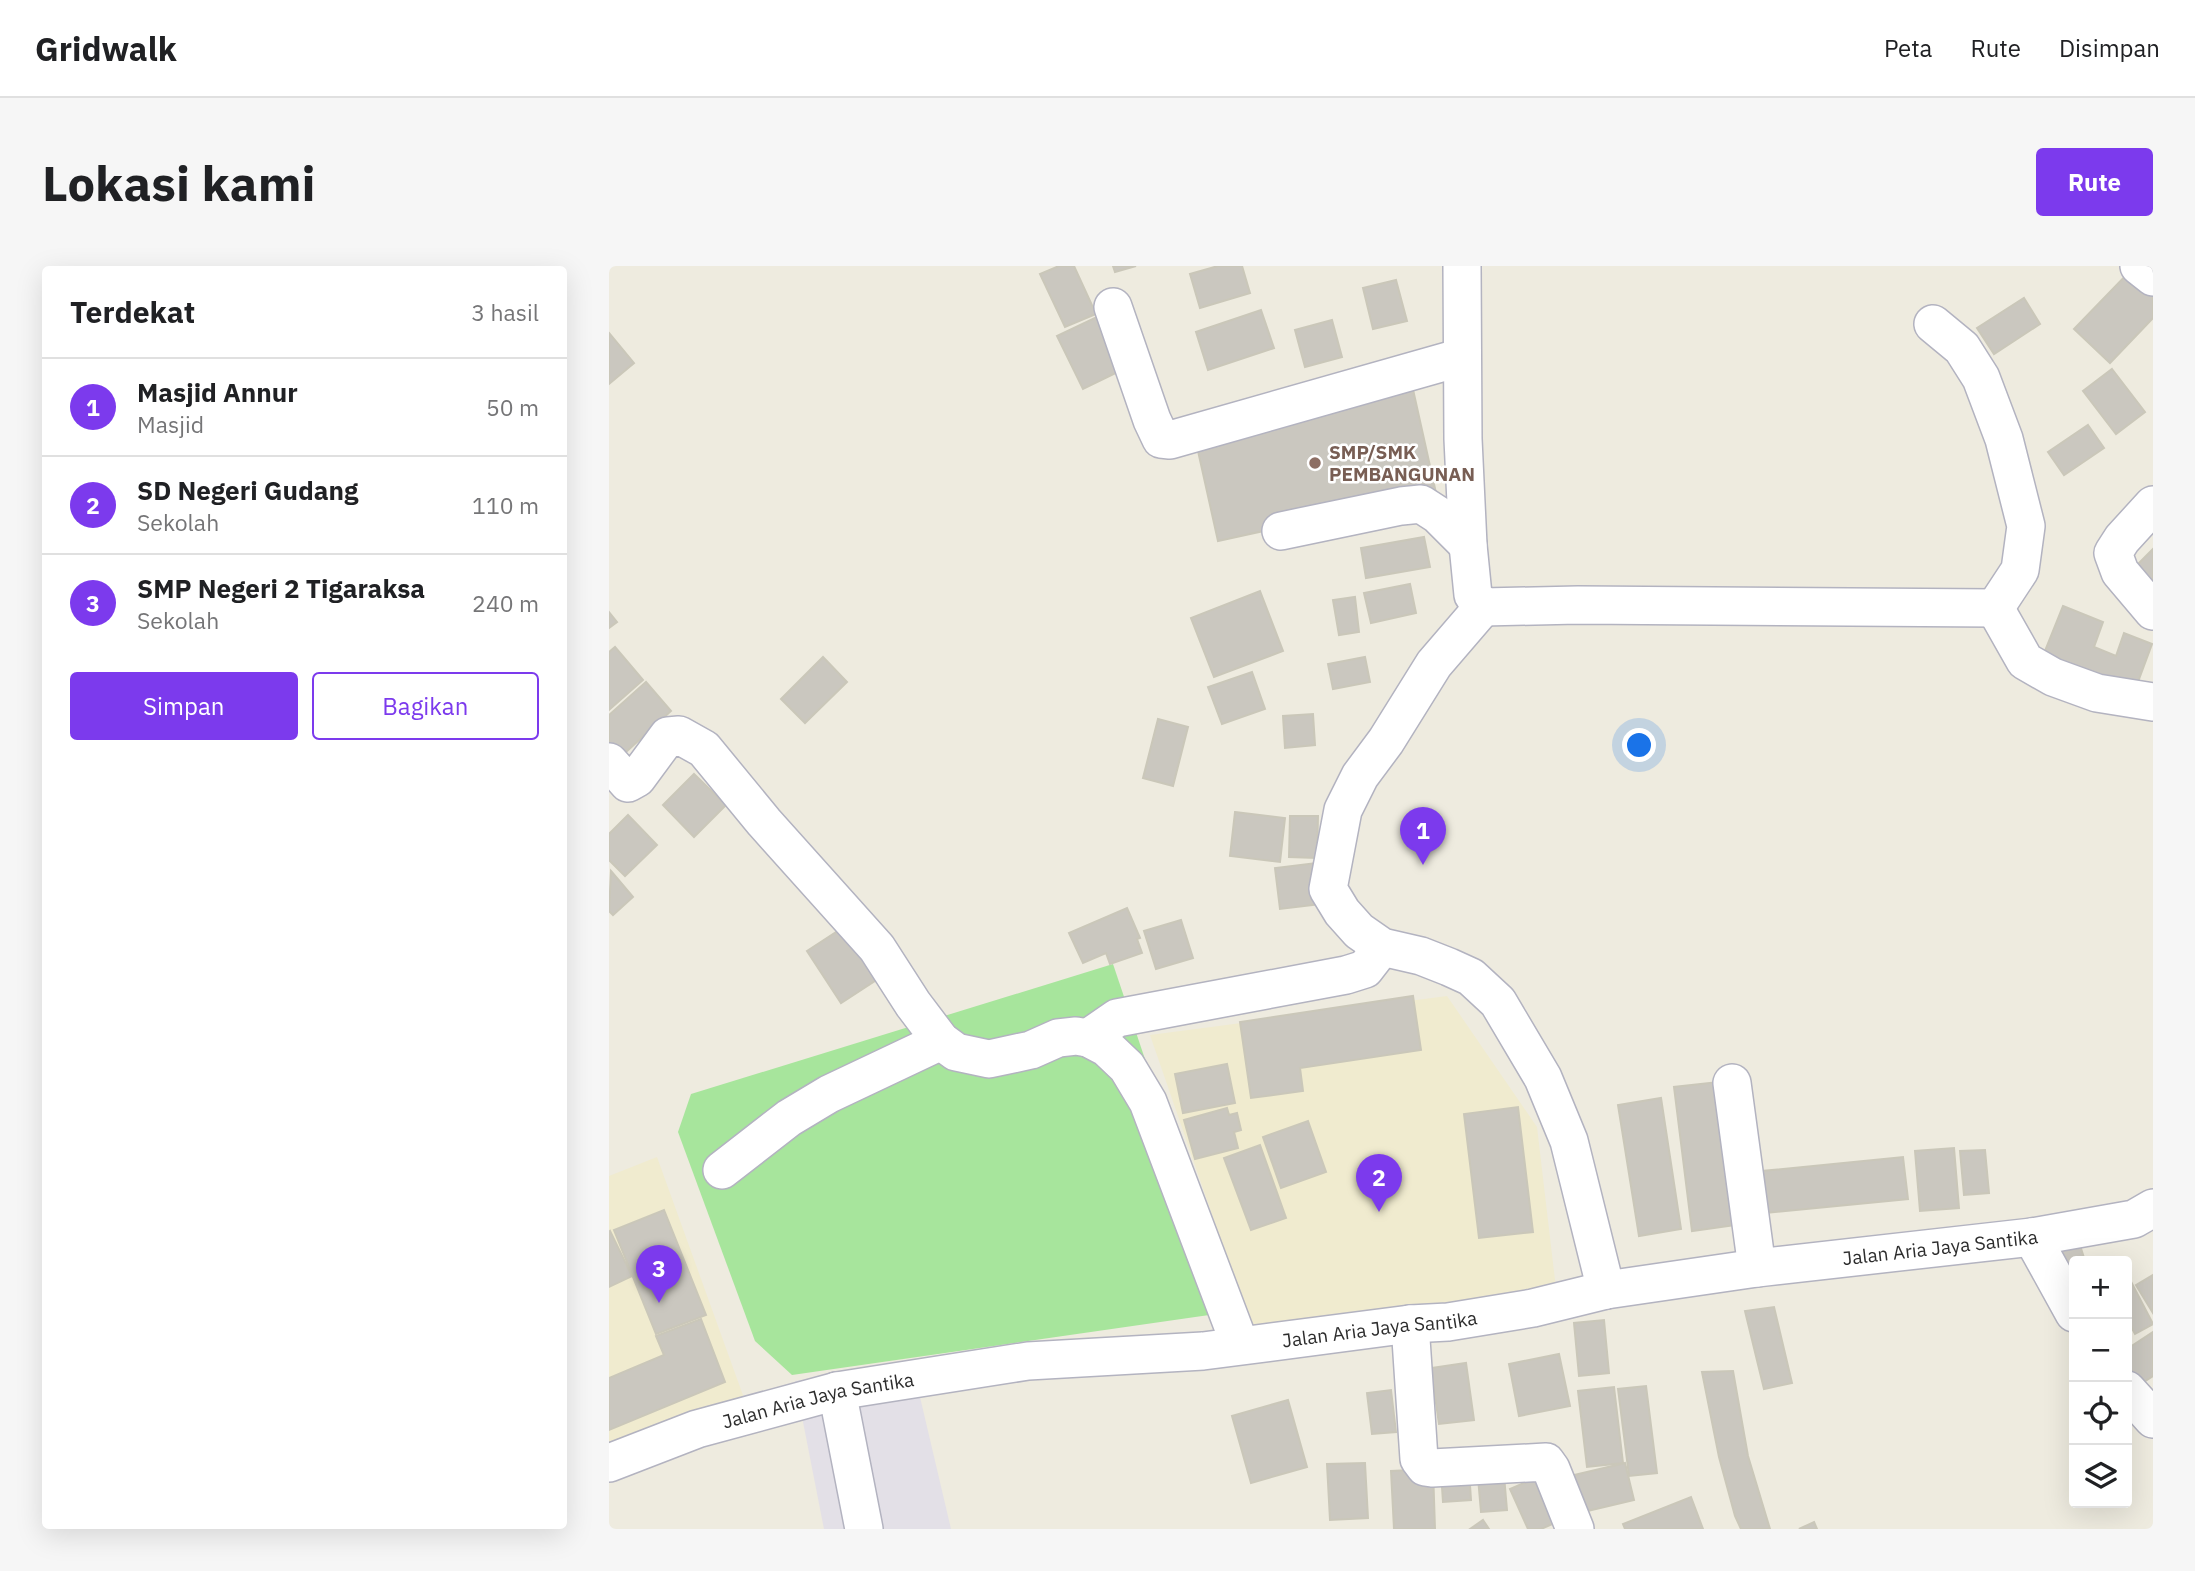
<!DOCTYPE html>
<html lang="id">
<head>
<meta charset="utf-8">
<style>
  :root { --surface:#fff; --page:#f6f6f6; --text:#202124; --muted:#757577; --line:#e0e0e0; --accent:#7c3aed }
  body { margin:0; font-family:"IBM Plex Sans",sans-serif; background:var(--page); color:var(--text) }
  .controls { position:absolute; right:21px; bottom:21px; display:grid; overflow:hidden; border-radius:7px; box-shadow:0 7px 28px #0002 }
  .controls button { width:63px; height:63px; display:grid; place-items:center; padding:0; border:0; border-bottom:2px solid var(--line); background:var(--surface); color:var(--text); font:35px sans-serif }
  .you { position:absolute; left:1031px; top:480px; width:24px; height:24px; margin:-18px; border:5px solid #fff; border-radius:50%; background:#1a73e8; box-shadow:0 0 0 10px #1a73e833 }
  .badge { display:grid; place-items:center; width:46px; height:46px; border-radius:50%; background:var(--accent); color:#fff; font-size:23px; font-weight:700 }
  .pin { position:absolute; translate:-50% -58px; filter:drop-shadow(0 2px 4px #0008) }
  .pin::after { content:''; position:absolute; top:37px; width:24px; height:21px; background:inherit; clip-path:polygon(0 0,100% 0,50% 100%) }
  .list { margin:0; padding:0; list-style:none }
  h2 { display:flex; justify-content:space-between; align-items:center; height:91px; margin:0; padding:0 28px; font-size:30px }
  h2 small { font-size:23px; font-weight:400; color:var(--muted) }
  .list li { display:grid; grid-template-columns:46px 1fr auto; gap:21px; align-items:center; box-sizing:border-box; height:98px; padding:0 28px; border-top:2px solid var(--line) }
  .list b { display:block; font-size:26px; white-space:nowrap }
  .list p { margin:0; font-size:23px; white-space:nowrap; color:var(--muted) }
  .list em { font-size:23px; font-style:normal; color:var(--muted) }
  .actions { display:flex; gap:14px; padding:21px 28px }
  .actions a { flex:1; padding:16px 0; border:2px solid var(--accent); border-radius:7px; text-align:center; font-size:24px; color:var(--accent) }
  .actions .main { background:var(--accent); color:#fff }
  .icon { flex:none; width:38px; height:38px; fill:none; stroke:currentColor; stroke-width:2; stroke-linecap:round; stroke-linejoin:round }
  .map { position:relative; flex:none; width:1544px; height:1263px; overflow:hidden; border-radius:7px }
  header { display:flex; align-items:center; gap:42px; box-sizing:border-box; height:98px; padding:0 35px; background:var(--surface); border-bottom:2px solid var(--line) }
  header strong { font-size:33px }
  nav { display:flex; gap:38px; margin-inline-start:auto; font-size:24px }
  .intro { display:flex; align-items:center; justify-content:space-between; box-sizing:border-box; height:168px; padding:0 42px }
  h1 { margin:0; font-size:49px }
  .button { padding:18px 32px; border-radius:7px; background:var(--accent); color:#fff; font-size:24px; font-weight:700 }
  main { display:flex; gap:42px; padding:0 42px }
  aside { flex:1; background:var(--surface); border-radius:7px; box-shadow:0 7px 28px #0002 }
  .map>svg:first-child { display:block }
  .industrial { fill:#e3e0e7 }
  .education { fill:#f0ebcf }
  .green { fill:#a7e59c }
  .building { fill:#cac7bf; stroke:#cac7b9; stroke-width:2 }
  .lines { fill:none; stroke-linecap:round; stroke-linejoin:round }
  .minor-casing { stroke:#b3b3c0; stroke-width:40 }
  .minor { stroke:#fff; stroke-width:37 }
  .education-dot { fill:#8d6e63; stroke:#fff; stroke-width:2.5 }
  .labels { text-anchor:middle; stroke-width:5; stroke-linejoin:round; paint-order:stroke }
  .education-label { font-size:19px; font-weight:bold; fill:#785e54; stroke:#fff; text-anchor:start }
  .street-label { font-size:19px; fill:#2d2d2d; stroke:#fff }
</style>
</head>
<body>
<header>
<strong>Gridwalk</strong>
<nav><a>Peta</a><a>Rute</a><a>Disimpan</a></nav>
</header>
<div class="intro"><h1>Lokasi kami</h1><a class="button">Rute</a></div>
<main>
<aside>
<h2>Terdekat<small>3 hasil</small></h2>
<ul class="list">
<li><span class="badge">1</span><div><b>Masjid Annur</b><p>Masjid</p></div><em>50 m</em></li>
<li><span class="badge">2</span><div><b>SD Negeri Gudang</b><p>Sekolah</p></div><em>110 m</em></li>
<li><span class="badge">3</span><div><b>SMP Negeri 2 Tigaraksa</b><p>Sekolah</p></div><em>240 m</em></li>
</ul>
<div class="actions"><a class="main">Simpan</a><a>Bagikan</a></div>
</aside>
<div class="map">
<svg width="1544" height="1263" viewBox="0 0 1544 1263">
  <rect width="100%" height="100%" fill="#eeebdf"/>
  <polygon class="industrial" points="303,1097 342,1263 215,1263 186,1115"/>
  <g class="education">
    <polygon points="838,730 928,861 948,1031 645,1070 541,769"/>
    <polygon points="48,891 135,1132 0,1182 0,1164 116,1116 92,1053 48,1070 55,1089 0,1112 0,1021 23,1010 0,966 0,910"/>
  </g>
  <polygon class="green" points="504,698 621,1046 183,1109 146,1075 69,866 82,828"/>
  <g class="building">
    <polygon points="450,0 465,0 487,48 456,61 431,8"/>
    <polygon points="504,0 527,0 506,6"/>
    <polygon points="609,0 633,0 641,27 591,42 581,8"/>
    <polygon points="1526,0 1544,16 1544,52 1501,97 1465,63"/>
    <polygon points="787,14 798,55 764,63 754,22"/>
    <polygon points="1415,32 1431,58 1385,88 1368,62"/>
    <polygon points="652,44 665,82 599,104 587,66"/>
    <polygon points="492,49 517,102 474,123 448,70"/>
    <polygon points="723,54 733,91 696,101 686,64"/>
    <polygon points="0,67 25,97 0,118"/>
    <polygon points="1503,103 1536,146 1507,168 1474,125"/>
    <polygon points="803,119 827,227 609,275 585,167"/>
    <polygon points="1479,159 1495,182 1455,209 1439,186"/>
    <polygon points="815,271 821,301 757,312 752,282"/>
    <polygon points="1544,283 1544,338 1517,310"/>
    <polygon points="801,318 807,347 762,357 755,327"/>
    <polygon points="651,325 674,385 605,411 582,352"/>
    <polygon points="746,331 750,366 730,369 724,334"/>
    <polygon points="1454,340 1494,356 1485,381 1507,390 1515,367 1543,378 1526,424 1434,390"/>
    <polygon points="0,346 8,356 0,362"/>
    <polygon points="6,381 34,414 0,444 0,386"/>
    <polygon points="214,391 238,416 196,457 172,433"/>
    <polygon points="756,391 761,416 724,423 719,398"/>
    <polygon points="643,406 656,443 613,458 599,421"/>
    <polygon points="37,416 62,445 6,496 0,489 0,449"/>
    <polygon points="704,448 706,479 676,482 674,450"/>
    <polygon points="549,453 579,461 564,520 534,512"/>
    <polygon points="85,508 117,539 85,571 54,539"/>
    <polygon points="626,546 676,552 671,596 621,590"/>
    <polygon points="19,549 48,579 16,610 0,594 0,568"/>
    <polygon points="681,550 709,550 708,592 680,591"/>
    <polygon points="707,597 713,638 671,643 666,602"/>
    <polygon points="2,605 24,631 4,649 0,645"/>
    <polygon points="518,642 531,672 528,673 533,687 501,698 497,687 474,697 460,667"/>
    <polygon points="572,654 584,692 547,703 535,665"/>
    <polygon points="235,661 269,713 232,737 198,685"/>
    <polygon points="804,730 812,784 691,802 694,825 642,832 631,756"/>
    <polygon points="618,798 626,837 574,847 566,808"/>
    <polygon points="1109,816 1127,959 1083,965 1065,821"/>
    <polygon points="1052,832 1072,963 1030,970 1009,839"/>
    <polygon points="909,841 924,966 870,972 855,848"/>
    <polygon points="618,842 620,849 628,847 632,864 625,866 629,882 586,893 575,854"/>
    <polygon points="699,855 717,906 672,922 654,871"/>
    <polygon points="651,879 677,952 642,964 615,892"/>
    <polygon points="1345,882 1350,942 1311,945 1306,885"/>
    <polygon points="1376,884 1380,927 1355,929 1351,885"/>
    <polygon points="1294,891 1299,933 1157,947 1153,905"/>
    <polygon points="55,944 97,1049 47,1068 5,964"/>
    <polygon points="1,965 23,1010 0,1021 0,966"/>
    <polygon points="1469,973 1476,995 1465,995 1465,1013 1441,983"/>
    <polygon points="1518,1008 1544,1058 1526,1068 1518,1053"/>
    <polygon points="1544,1009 1544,1047 1527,1019"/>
    <polygon points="1165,1041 1183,1117 1155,1123 1136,1045"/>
    <polygon points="92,1053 116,1116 0,1164 0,1112 55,1089 47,1070"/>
    <polygon points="995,1054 1000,1107 970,1110 965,1057"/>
    <polygon points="1544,1066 1544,1110 1530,1119 1518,1100 1518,1083"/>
    <polygon points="950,1088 961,1140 910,1150 900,1098"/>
    <polygon points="857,1097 865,1154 830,1158 822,1102"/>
    <polygon points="1124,1105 1139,1190 1161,1263 1132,1263 1126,1250 1110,1191 1093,1106"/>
    <polygon points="1037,1120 1048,1207 1020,1210 1009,1123"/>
    <polygon points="1005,1121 1014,1197 978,1201 969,1125"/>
    <polygon points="782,1124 787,1166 763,1168 758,1127"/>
    <polygon points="679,1134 698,1201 642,1217 623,1150"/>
    <polygon points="756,1197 759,1252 721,1254 718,1198"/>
    <polygon points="1016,1197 1025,1234 970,1247 961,1210"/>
    <polygon points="894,1198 898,1244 872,1246 868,1200"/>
    <polygon points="824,1203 826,1263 785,1263 782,1205"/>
    <polygon points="860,1204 862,1234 834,1236 832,1206"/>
    <polygon points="936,1208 955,1253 932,1263 919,1263 901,1223"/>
    <polygon points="1082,1231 1094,1263 1016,1263 1014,1258"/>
    <polygon points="874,1254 880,1263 861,1263"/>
    <polygon points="1205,1256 1208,1263 1190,1263"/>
  </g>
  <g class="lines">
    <g class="minor-casing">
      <g id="minor">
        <polyline points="853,0 854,173 859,279 864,329 874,341 969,339 1386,342"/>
        <polyline points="1530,0 1544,11"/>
        <polyline points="504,41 543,154 552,173 561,174 853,91"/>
        <polyline points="1324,58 1353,82 1372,112 1395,173 1417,260 1411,304 1386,342"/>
        <polyline points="1544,239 1513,273 1504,287 1511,306 1544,345"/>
        <polyline points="672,265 792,240 812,238 829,249 859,279"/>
        <polyline points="874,341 825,398 777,475 751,510 734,544 719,623 733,646 750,665 773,681 812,690 840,701 862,711 889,736 934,812 960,875 997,1024"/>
        <polyline points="1386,342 1416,395 1444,411 1488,427 1544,436"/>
        <polyline points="0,496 19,517 28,512 59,470 70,469 95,483 155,556 268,682 304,738 332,775 347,786 380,793 422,784 449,772 467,770 479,772 498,782 518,801 539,836 631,1079"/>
        <polyline points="479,772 508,752 737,709 756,703 773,681"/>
        <polyline points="1123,817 1148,1002"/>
        <polyline points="113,904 180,852 220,828 332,775"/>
        <polyline points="1423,971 1465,1047"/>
        <polyline points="801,1058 810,1193 816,1201 823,1202 937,1196 942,1203 966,1263"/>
        <polyline points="1518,1124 1544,1153"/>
        <polyline points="228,1125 255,1263"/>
        <path id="s1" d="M0,1197L88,1163L228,1125L419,1095L594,1085L801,1058L839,1056L924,1042L997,1024L1148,1002L1423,971L1525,953L1544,942"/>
      </g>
    </g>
    <use href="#minor" class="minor"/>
  </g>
  <circle class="education-dot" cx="706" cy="197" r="7"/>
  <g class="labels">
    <g class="education-label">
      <text x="720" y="193">SMP/SMK<tspan x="720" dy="22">PEMBANGUNAN</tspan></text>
    </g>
    <g class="street-label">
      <text dy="7" stroke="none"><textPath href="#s1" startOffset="1353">Jalan Aria Jaya Santika</textPath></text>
      <text dy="7" stroke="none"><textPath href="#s1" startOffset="786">Jalan Aria Jaya Santika</textPath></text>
      <text dy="7" stroke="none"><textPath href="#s1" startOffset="219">Jalan Aria Jaya Santika</textPath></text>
    </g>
  </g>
</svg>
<div class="controls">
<button>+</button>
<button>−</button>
<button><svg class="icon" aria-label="locate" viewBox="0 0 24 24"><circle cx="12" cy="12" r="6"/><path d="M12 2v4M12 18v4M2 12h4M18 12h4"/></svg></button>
<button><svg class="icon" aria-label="layers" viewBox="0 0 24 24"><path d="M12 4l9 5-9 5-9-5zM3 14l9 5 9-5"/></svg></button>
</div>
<div class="you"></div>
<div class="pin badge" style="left:814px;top:599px">1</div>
<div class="pin badge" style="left:770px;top:946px">2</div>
<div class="pin badge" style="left:50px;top:1037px">3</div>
</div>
</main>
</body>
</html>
